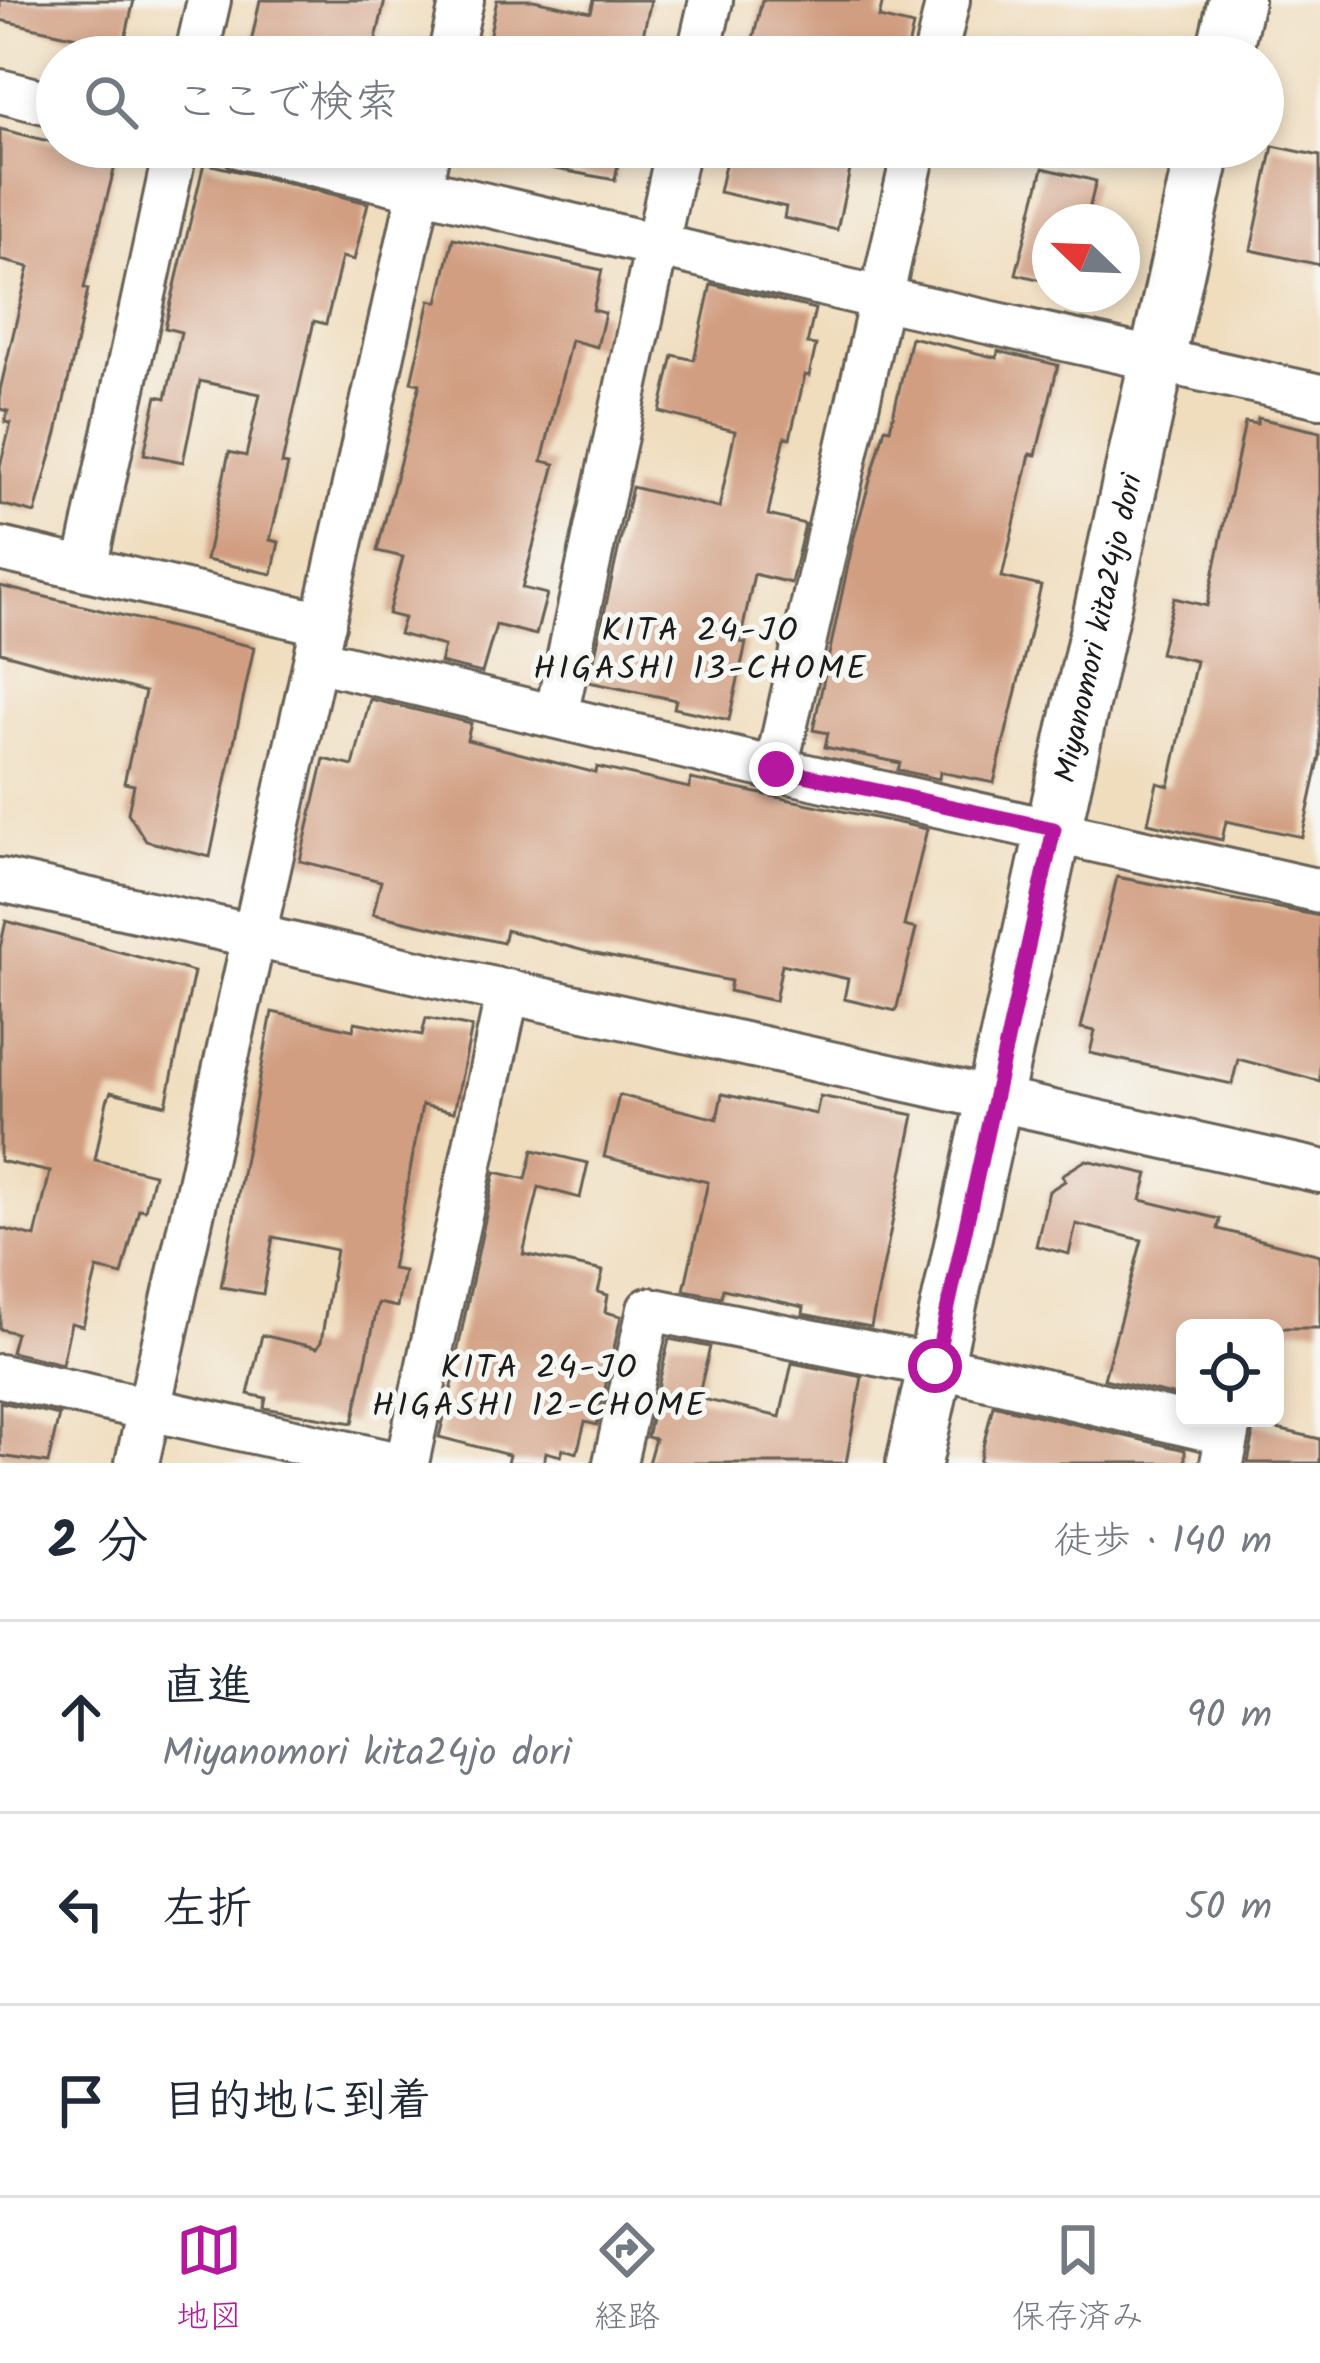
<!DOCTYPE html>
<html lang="ja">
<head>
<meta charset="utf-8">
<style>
  :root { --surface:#fff; --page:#f6f6f7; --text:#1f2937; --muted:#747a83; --line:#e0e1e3; --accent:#b5179e }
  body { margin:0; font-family:Kalam,"Klee One",sans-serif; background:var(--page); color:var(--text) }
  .controls { position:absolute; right:36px; bottom:36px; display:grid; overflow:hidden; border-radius:18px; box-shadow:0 6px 18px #0003 }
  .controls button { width:108px; height:108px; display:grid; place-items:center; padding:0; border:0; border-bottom:3px solid var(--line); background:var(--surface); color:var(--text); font:60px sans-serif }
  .compass { position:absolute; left:1032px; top:204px; width:108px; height:108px; border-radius:50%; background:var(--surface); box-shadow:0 6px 18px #0003; rotate:293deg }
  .stop { position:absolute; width:36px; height:36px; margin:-27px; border:9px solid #b5179e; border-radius:50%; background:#fff }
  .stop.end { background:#b5179e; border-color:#fff; box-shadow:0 3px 12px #0008 }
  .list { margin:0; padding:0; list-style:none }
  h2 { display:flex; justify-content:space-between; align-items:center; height:156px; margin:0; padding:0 48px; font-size:51px }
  h2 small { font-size:39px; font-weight:400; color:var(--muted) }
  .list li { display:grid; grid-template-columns:78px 1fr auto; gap:36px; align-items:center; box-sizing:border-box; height:192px; padding:0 48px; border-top:3px solid var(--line) }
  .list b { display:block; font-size:45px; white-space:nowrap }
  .list p { margin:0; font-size:39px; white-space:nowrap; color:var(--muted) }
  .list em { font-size:39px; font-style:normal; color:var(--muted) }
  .icon { flex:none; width:66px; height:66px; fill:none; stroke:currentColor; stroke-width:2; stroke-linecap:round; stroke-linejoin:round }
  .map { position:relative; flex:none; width:1320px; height:1463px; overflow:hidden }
  .search { position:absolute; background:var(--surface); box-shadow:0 6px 18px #0003; left:36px; right:36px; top:36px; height:132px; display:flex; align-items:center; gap:30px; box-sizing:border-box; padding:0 42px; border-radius:66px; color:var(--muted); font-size:45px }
  .sheet { height:732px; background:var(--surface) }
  nav { display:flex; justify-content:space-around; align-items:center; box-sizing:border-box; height:168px; border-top:3px solid var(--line); background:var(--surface); font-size:33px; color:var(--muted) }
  nav a { display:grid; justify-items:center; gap:6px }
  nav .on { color:var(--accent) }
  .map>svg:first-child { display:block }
  .building { fill:#d19e81 }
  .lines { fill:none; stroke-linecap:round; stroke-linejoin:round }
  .minor-casing { stroke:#666055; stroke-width:48 }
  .tertiary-casing { stroke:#666055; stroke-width:60 }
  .minor { stroke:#fff; stroke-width:42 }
  .tertiary { stroke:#fff; stroke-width:54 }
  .route { stroke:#b5179e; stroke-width:15 }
  .labels { text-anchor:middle; stroke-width:10; stroke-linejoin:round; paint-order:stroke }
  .street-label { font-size:30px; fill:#1c1c1c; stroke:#f6f6f2 }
  .neighbourhood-label { font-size:33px; letter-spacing:3px; fill:#1c1c1c; stroke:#f6f6f2 }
</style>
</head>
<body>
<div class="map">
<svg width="1320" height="1463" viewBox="0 0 1320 1463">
  <rect width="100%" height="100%" fill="#f6f6f2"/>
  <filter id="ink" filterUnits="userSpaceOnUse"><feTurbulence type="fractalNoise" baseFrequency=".00833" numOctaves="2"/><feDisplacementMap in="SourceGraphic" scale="24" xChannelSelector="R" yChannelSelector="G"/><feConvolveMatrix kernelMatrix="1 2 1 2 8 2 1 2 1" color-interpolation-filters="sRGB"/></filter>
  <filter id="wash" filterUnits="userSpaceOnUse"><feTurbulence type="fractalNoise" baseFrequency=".004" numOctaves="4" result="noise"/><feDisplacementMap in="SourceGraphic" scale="48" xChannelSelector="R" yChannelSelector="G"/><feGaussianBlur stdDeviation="2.7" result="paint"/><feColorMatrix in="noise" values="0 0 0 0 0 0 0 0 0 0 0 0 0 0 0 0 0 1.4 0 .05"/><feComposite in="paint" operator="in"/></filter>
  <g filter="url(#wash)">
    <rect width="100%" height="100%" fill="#f0ddbe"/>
    <g id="blocks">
      <g class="building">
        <polygon points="0,0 134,0 121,57 76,57 81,38 0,20"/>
        <polygon points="260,0 385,0 372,57 248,57"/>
        <polygon points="497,0 533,0 591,12 594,0 651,0 638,57 485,57"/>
        <polygon points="762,0 883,0 879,18 913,26 906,57 749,57"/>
        <polygon points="0,129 57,143 57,147 90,147 118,154 84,288 88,289 57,433 35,513 0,504 0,466 11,423 5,422 8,411 0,409 0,390 29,267 0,260"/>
        <polygon points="1273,146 1320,156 1320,265 1251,250"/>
        <polygon points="524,147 621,147 615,180 523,163"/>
        <polygon points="729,147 794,147 791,157 850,170 837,230 784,218 786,207 719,192"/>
        <polygon points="204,163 368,203 354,260 342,257 326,324 314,321 282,464 288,465 270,540 279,542 272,574 206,560 229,452 246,456 260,394 200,381 183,462 144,454 157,396 166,398 181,332 165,328"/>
        <polygon points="1043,168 1096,181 1086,222 1050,222 1050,282 1016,274"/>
        <polygon points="453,238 602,270 593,310 605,313 597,347 571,340 542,461 555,464 522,588 547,594 536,635 496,625 482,673 440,663 444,646 399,634 404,618 388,614 403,557 377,551 420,384 411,382 430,300 438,302"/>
        <polygon points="711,284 815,309 807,344 816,345 809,376 805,375 790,438 785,437 768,515 805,524 791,583 754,574 740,642 746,643 729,720 674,708 676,700 589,682 632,487 719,508 735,431 660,412 673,355 694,360"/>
        <polygon points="911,337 997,358 998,351 1058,365 1036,455 1030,454 1002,577 1041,586 994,783 940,772 939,779 898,770 900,763 825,747 828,733 813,730 854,537 885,428 890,429"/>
        <polygon points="1258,418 1320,432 1320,756 1302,837 1226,821 1222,840 1148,823 1157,783 1169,786 1196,661 1160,653 1174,598 1207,606 1245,422 1257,424"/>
        <polygon points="0,586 254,647 210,857 146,841 128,813 134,785 124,783 145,692 0,652"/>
        <polygon points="370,699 471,723 467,740 596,773 597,767 689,788 691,779 927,829 904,926 916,929 896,1011 844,999 848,979 782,964 775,1001 729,991 731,981 596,954 506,930 503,943 373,914 381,881 300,861 324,759 353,766"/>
        <polygon points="1117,877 1320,916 1320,1081 1238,1059 1232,1084 1090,1053 1095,1031 1081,1028"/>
        <polygon points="6,921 194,972 166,1105 111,1092 107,1101 95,1160 154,1174 145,1210 139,1209 122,1275 97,1269 83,1326 71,1323 62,1364 11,1352 16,1333 0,1329 0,1228 35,1237 50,1172 0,1161 0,948"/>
        <polygon points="272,1012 353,1030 355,1022 422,1035 426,1018 472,1027 454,1112 422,1105 392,1269 404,1271 397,1307 378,1303 353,1423 264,1408 266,1398 248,1394 262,1335 317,1348 321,1342 336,1250 273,1237 263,1294 221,1287"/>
        <polygon points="722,1094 816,1114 820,1096 914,1115 871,1327 803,1314 804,1307 723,1289 721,1297 684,1290 708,1182 604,1157 619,1095 717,1119"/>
        <polygon points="533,1150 588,1163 580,1198 539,1187 523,1254 603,1271 598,1292 608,1295 605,1312 621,1316 597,1425 585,1422 577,1453 563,1449 561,1456 546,1452 544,1463 507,1463 509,1455 439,1437 459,1359 456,1358 495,1172 526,1179"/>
        <polygon points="1086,1160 1148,1174 1141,1200 1220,1219 1218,1229 1320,1255 1320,1328 1185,1328 1185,1398 1104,1379 1142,1240 1076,1224 1069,1254 1036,1246 1049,1191 1065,1181 1062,1175"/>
        <polygon points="669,1339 710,1347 698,1398 780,1417 792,1363 862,1377 846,1463 648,1463 655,1439 647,1437"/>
        <polygon points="0,1402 59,1415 48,1463 0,1456"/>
        <polygon points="993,1405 1185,1450 1185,1463 979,1463"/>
        <polygon points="1251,1423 1320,1439 1320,1463 1248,1463 1253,1438"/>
      </g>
    </g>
  </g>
  <g filter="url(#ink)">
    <use href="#blocks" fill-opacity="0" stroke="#666055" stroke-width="3"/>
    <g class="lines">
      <g class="minor-casing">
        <g id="minor">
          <polyline points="196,57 209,0"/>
          <polyline points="449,57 462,0"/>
          <polyline points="698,57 711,0"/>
          <polyline points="935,57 948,0"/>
          <polyline points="0,91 57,105"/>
          <polyline points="241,147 880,298 1320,396"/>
          <polyline points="0,549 324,624"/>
          <polyline points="85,568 176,147"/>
          <polyline points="316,660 776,769 1320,891"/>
          <polyline points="556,716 678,147"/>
          <polyline points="776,769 915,147"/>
          <polyline points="0,880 1320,1171"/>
          <polyline points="0,1376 394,1463"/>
          <polyline points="137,1463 429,147"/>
          <polyline points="407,1463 508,991"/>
          <polyline points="615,1463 649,1309 936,1366 1228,1434 1222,1463"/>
        </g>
      </g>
      <g class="tertiary-casing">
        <g id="tertiary">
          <polyline points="1223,57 1236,0"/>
          <path id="s1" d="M914,1463L1204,147"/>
        </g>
      </g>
      <use href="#minor" class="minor"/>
      <use href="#tertiary" class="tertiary"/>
    </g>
  </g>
  <g class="lines" filter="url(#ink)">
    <polyline class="route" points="776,769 1054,829 935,1366"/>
  </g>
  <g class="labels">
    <g class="street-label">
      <text dy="10" stroke="none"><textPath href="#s1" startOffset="855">Miyanomori kita24jo dori</textPath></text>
    </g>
    <g class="neighbourhood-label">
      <text x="701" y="641">KITA 24-JO<tspan x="701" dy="38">HIGASHI 13-CHOME</tspan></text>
      <text x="540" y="1378">KITA 24-JO<tspan x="540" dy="38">HIGASHI 12-CHOME</tspan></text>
    </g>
  </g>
</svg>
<div class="controls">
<button><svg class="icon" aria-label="locate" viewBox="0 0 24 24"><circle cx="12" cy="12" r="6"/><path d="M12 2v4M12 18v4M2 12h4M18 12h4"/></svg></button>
</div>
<svg class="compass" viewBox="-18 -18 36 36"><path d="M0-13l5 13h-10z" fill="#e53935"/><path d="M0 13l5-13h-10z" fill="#747a83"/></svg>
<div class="stop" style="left:935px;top:1366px"></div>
<div class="stop end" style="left:776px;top:769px"></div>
<div class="search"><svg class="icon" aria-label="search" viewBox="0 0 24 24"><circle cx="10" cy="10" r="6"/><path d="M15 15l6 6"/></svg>ここで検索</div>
</div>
<section class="sheet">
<h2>2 分<small>徒歩 · 140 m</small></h2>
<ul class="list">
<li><svg class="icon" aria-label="ahead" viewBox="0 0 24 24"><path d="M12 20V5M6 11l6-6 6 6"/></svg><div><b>直進</b><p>Miyanomori kita24jo dori</p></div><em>90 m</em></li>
<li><svg class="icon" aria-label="left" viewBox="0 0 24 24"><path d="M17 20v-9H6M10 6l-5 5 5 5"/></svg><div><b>左折</b></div><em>50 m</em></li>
<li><svg class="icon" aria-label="arrive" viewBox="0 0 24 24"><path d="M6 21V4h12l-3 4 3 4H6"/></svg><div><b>目的地に到着</b></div></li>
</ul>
</section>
<nav>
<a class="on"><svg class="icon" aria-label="map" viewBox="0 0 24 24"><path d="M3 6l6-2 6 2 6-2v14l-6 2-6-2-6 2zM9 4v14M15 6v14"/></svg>地図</a>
<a><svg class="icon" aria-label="directions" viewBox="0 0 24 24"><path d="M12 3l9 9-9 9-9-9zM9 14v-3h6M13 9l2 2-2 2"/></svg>経路</a>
<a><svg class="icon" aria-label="saved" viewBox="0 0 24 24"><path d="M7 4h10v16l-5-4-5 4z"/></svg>保存済み</a>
</nav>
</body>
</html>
